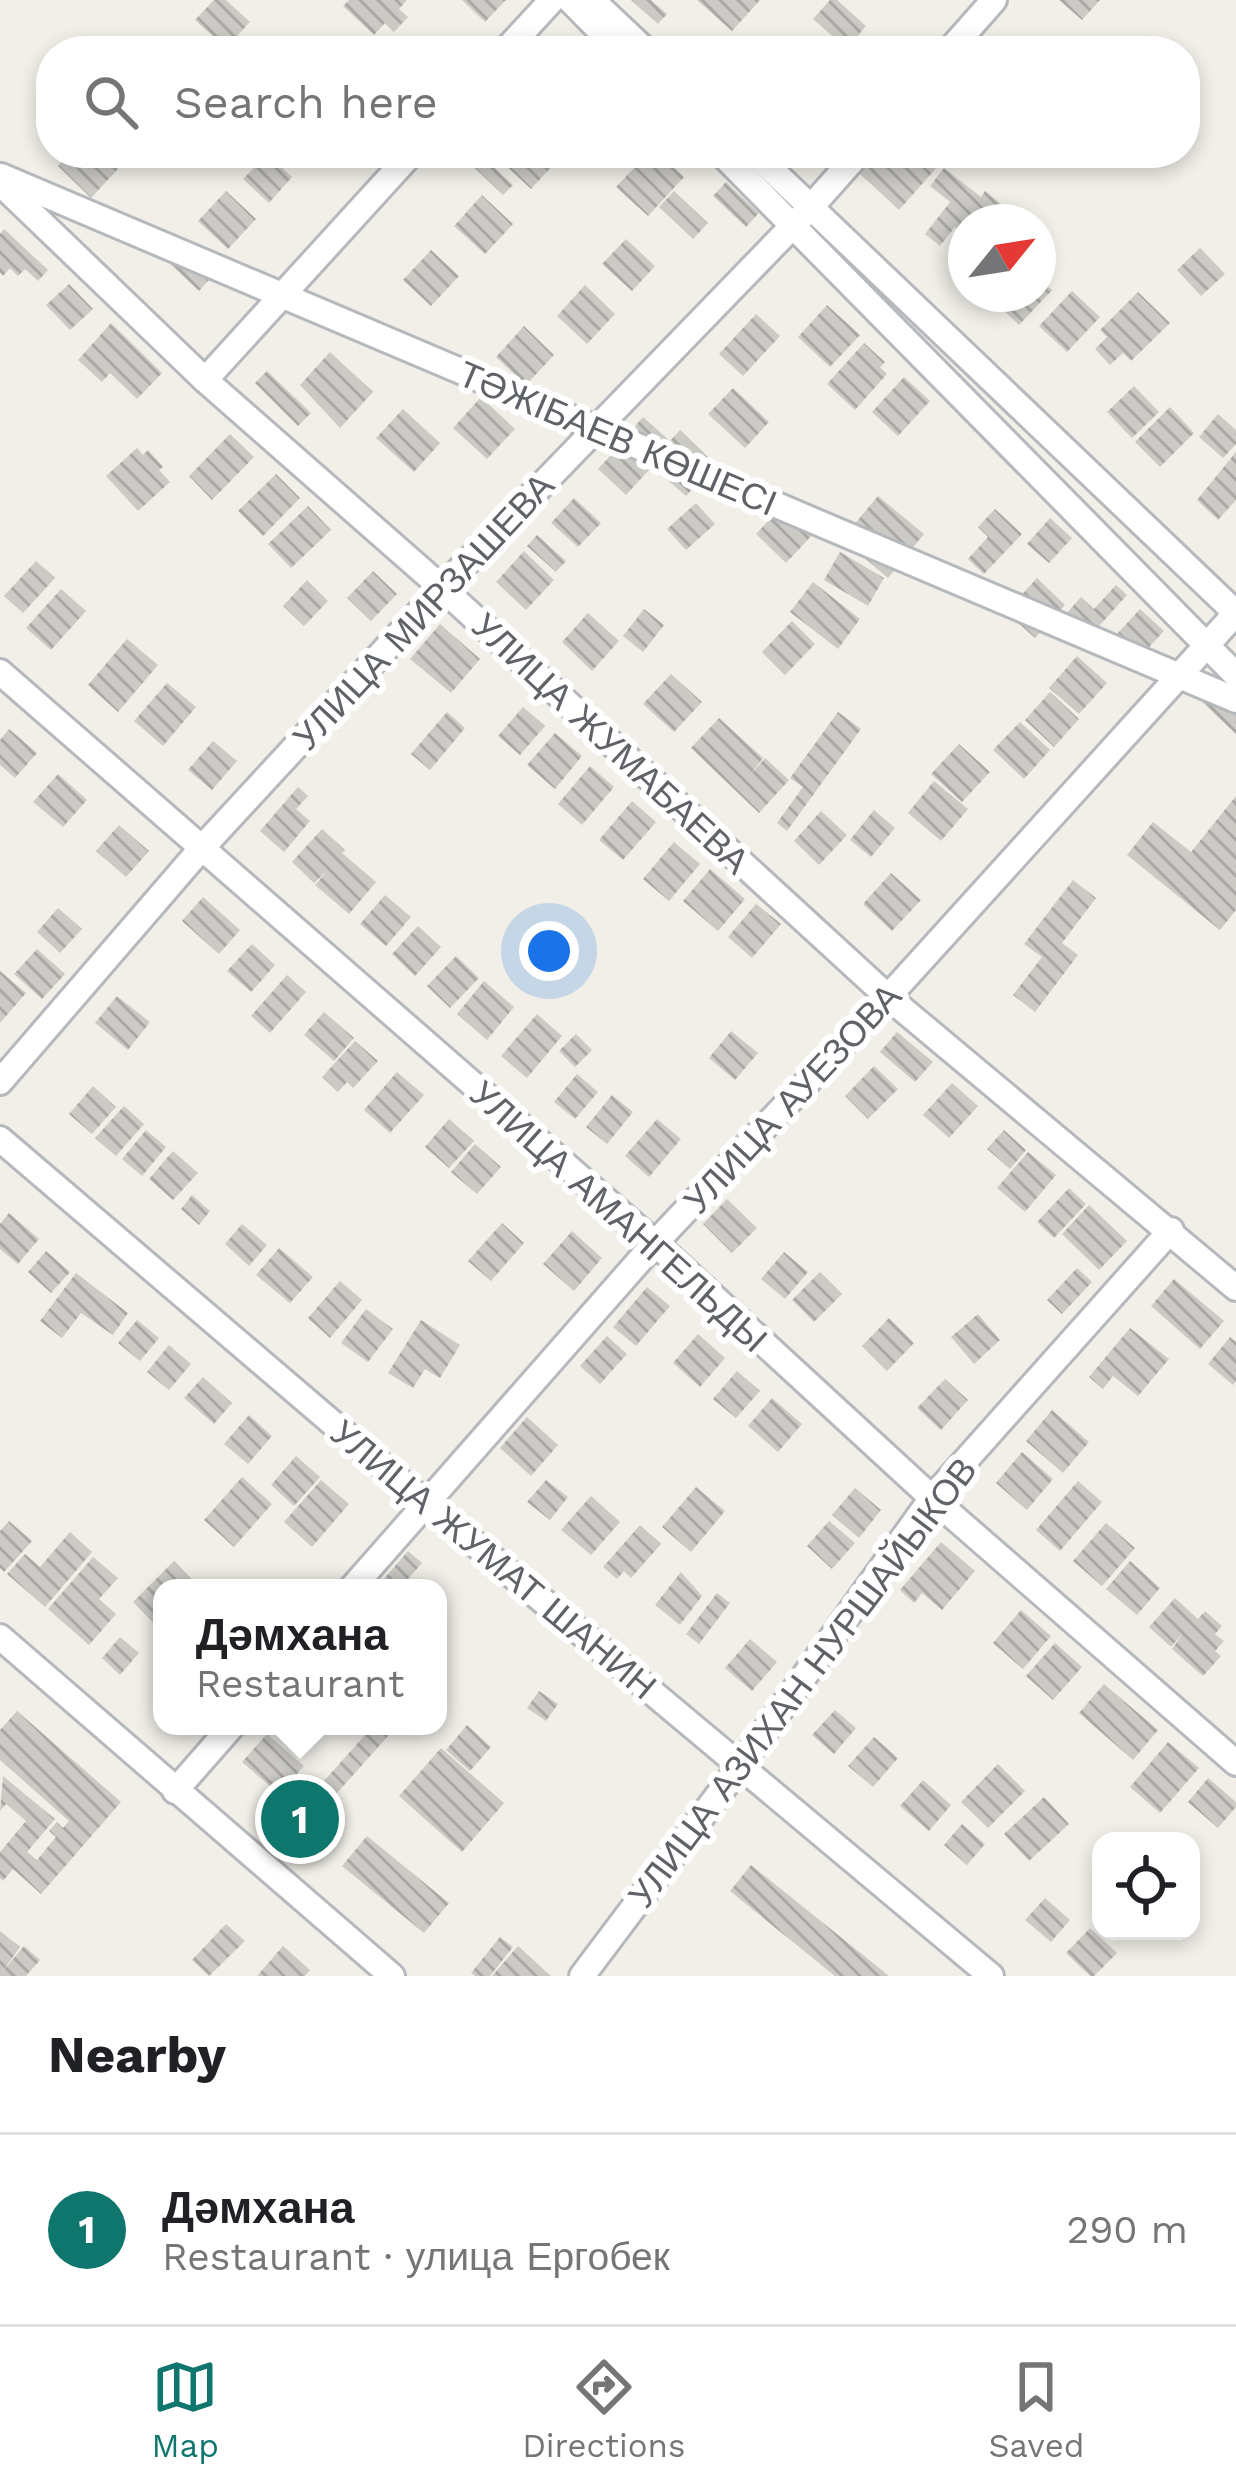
<!DOCTYPE html>
<html lang="en">
<head>
<meta charset="utf-8">
<style>
  :root { --surface:#fff; --page:#f2f2f2; --text:#202124; --muted:#757577; --line:#e0e0e0; --accent:#0f766e }
  body { margin:0; font-family:"Work Sans",sans-serif; background:var(--page); color:var(--text) }
  .controls { position:absolute; right:36px; bottom:36px; display:grid; overflow:hidden; border-radius:24px; box-shadow:0 6px 18px #0003 }
  .controls button { width:108px; height:108px; display:grid; place-items:center; padding:0; border:0; border-bottom:3px solid var(--line); background:var(--surface); color:var(--text); font:60px sans-serif }
  .compass { position:absolute; left:948px; top:204px; width:108px; height:108px; border-radius:50%; background:var(--surface); box-shadow:0 6px 18px #0003; rotate:60deg }
  .you { position:absolute; left:549px; top:951px; width:42px; height:42px; margin:-30px; border:9px solid #fff; border-radius:50%; background:#1a73e8; box-shadow:0 0 0 18px #1a73e833 }
  .badge { display:grid; place-items:center; width:78px; height:78px; border-radius:50%; background:var(--accent); color:#fff; font-size:39px; font-weight:700 }
  .pin { position:absolute; translate:-50% -50%; border:6px solid #fff; box-shadow:0 3px 12px #0006 }
  .popup { position:absolute; left:153px; top:1579px; width:294px; height:156px; box-sizing:border-box; display:grid; place-content:center; border-radius:24px; background:var(--surface); filter:drop-shadow(0 3px 9px #0005); font-size:39px; white-space:nowrap; color:var(--muted) }
  .popup b { font-size:45px; color:var(--text) }
  .popup::after { content:''; position:absolute; left:50%; top:100%; margin-left:-24px; border:24px solid transparent; border-top-color:var(--surface) }
  .list { margin:0; padding:0; list-style:none }
  h2 { display:flex; justify-content:space-between; align-items:center; height:156px; margin:0; padding:0 48px; font-size:51px }
  h2 small { font-size:39px; font-weight:400; color:var(--muted) }
  .list li { display:grid; grid-template-columns:78px 1fr auto; gap:36px; align-items:center; box-sizing:border-box; height:192px; padding:0 48px; border-top:3px solid var(--line) }
  .list b { display:block; font-size:45px; white-space:nowrap }
  .list p { margin:0; font-size:39px; white-space:nowrap; color:var(--muted) }
  .list em { font-size:39px; font-style:normal; color:var(--muted) }
  .icon { flex:none; width:66px; height:66px; fill:none; stroke:currentColor; stroke-width:2; stroke-linecap:round; stroke-linejoin:round }
  .map { position:relative; flex:none; width:1236px; height:1976px; overflow:hidden }
  .search { position:absolute; background:var(--surface); box-shadow:0 6px 18px #0003; left:36px; right:36px; top:36px; height:132px; display:flex; align-items:center; gap:30px; box-sizing:border-box; padding:0 42px; border-radius:48px; color:var(--muted); font-size:45px }
  .sheet { height:348px; background:var(--surface) }
  nav { display:flex; justify-content:space-around; align-items:center; box-sizing:border-box; height:168px; border-top:3px solid var(--line); background:var(--surface); font-size:33px; color:var(--muted) }
  nav a { display:grid; justify-items:center; gap:6px }
  nav .on { color:var(--accent) }
  .map>svg:first-child { display:block }
  .building { fill:url(#building-back-hatch) }
  .lines { fill:none; stroke-linecap:round; stroke-linejoin:round }
  .minor-casing { stroke:#b5b8bc; stroke-width:30 }
  .minor { stroke:#fff; stroke-width:24 }
  .labels { text-anchor:middle; stroke-width:12; stroke-linejoin:round; paint-order:stroke }
  .street-label { font-size:36px; fill:#5f6368; stroke:#fff }
</style>
</head>
<body>
<div class="map">
<svg width="1236" height="1976" viewBox="0 0 1236 1976">
  <defs>
    <pattern id="building-back-hatch" width="6" height="6" patternUnits="userSpaceOnUse" patternTransform="scale(3)"><rect width="6" height="6" fill="#cccac5"/><path d="M-1 5l2 2M0 0l6 6M5-1l2 2" fill="none" stroke="#a9a8a4"/></pattern>
  </defs>
  <rect width="100%" height="100%" fill="#f1efe8"/>
  <g class="building">
    <polygon points="214,0 226,0 250,22 226,48 195,20"/>
    <polygon points="349,0 407,0 399,9 408,17 394,32 385,23 374,35 343,6"/>
    <polygon points="462,0 506,0 485,22"/>
    <polygon points="631,0 651,0 667,14 658,24"/>
    <polygon points="697,0 760,0 732,31"/>
    <polygon points="830,0 837,0 866,26 847,49 813,19"/>
    <polygon points="1059,0 1100,0 1082,20"/>
    <polygon points="70,153 101,153 118,169 91,198 58,166"/>
    <polygon points="459,153 479,153 513,185 503,195"/>
    <polygon points="510,153 553,153 559,159 531,189 502,162"/>
    <polygon points="648,153 658,153 684,177 648,216 616,187"/>
    <polygon points="876,153 924,153 938,166 899,210 859,173"/>
    <polygon points="267,154 292,177 269,203 243,179"/>
    <polygon points="944,168 981,197 985,191 1015,215 1009,222 966,222 966,235 955,227 940,246 925,234 950,202 930,186"/>
    <polygon points="726,182 759,213 746,227 713,196"/>
    <polygon points="226,191 256,219 228,249 198,221"/>
    <polygon points="674,191 708,223 693,239 659,207"/>
    <polygon points="482,195 513,224 485,254 454,226"/>
    <polygon points="4,229 48,270 38,281 25,269 18,276 10,268 3,276 0,273 0,234"/>
    <polygon points="626,239 655,266 632,291 602,264"/>
    <polygon points="186,240 218,270 199,291 167,261"/>
    <polygon points="1200,248 1225,274 1201,296 1177,270"/>
    <polygon points="431,250 459,276 431,306 403,280"/>
    <polygon points="1038,277 1052,290 1019,325 991,299 996,294 1038,294"/>
    <polygon points="69,284 93,309 70,330 46,305"/>
    <polygon points="585,285 615,314 587,344 557,316"/>
    <polygon points="1072,291 1100,317 1067,352 1039,326"/>
    <polygon points="1138,292 1170,323 1131,361 1123,353 1110,365 1095,349 1107,337 1100,330"/>
    <polygon points="827,305 860,335 830,367 798,337"/>
    <polygon points="756,314 780,336 743,376 719,354"/>
    <polygon points="111,323 162,373 137,399 110,373 102,382 78,360"/>
    <polygon points="524,326 554,355 526,385 496,357"/>
    <polygon points="864,343 885,362 880,367 887,374 855,410 827,384"/>
    <polygon points="330,352 373,392 340,428 300,385"/>
    <polygon points="267,371 311,413 298,426 255,383"/>
    <polygon points="904,377 930,401 898,436 872,412"/>
    <polygon points="1134,386 1159,412 1132,438 1107,412"/>
    <polygon points="733,388 769,422 745,448 708,414"/>
    <polygon points="481,397 515,429 487,459 453,428"/>
    <polygon points="1170,407 1194,433 1160,467 1135,442"/>
    <polygon points="403,409 440,443 414,472 376,438"/>
    <polygon points="1218,414 1236,430 1236,444 1223,458 1199,437"/>
    <polygon points="643,417 670,441 680,430 715,464 686,496 622,441"/>
    <polygon points="230,434 254,457 212,500 189,476"/>
    <polygon points="621,444 649,470 626,495 598,469"/>
    <polygon points="137,448 143,455 148,450 163,467 159,470 170,482 138,511 106,476"/>
    <polygon points="1236,452 1236,500 1218,520 1197,500"/>
    <polygon points="276,474 300,498 263,536 238,511"/>
    <polygon points="878,496 924,534 888,578 842,539"/>
    <polygon points="574,498 601,523 578,547 551,523"/>
    <polygon points="696,503 715,524 686,550 667,529"/>
    <polygon points="784,504 814,533 786,563 756,534"/>
    <polygon points="308,506 331,530 291,568 268,544"/>
    <polygon points="995,509 1022,534 984,574 968,559 988,537 978,527"/>
    <polygon points="1050,518 1072,538 1049,563 1027,544"/>
    <polygon points="537,535 566,561 556,572 527,546"/>
    <polygon points="524,551 554,580 526,610 496,582"/>
    <polygon points="840,552 884,578 868,606 824,580"/>
    <polygon points="36,561 55,578 23,613 4,596"/>
    <polygon points="373,571 397,594 371,621 347,598"/>
    <polygon points="1037,578 1065,605 1035,638 1006,612"/>
    <polygon points="307,580 328,601 304,626 283,606"/>
    <polygon points="813,582 860,619 838,649 790,612"/>
    <polygon points="1116,585 1127,595 1082,645 1058,623 1081,597 1094,609"/>
    <polygon points="61,589 86,611 51,650 26,628"/>
    <polygon points="644,609 664,625 643,652 623,636"/>
    <polygon points="1140,609 1164,631 1130,668 1106,646"/>
    <polygon points="588,613 619,641 592,671 562,642"/>
    <polygon points="792,621 815,644 785,675 762,652"/>
    <polygon points="440,624 480,659 451,693 410,659"/>
    <polygon points="127,639 158,665 118,712 88,685"/>
    <polygon points="1077,656 1107,683 1079,714 1049,688"/>
    <polygon points="671,674 702,702 674,732 643,704"/>
    <polygon points="1236,677 1236,734 1200,700 1214,686 1221,693"/>
    <polygon points="167,683 196,707 163,746 134,721"/>
    <polygon points="1050,692 1079,719 1054,747 1025,720"/>
    <polygon points="523,707 545,726 520,755 498,736"/>
    <polygon points="447,712 465,728 430,770 411,754"/>
    <polygon points="838,712 861,729 787,831 777,823 803,787 790,778"/>
    <polygon points="719,718 763,758 750,775 765,758 789,780 759,813 691,748"/>
    <polygon points="1020,722 1050,750 1024,779 993,750"/>
    <polygon points="9,729 37,753 15,778 0,765 0,740"/>
    <polygon points="555,733 582,756 555,789 527,765"/>
    <polygon points="213,741 237,761 212,790 188,770"/>
    <polygon points="959,744 990,772 962,802 931,774"/>
    <polygon points="590,766 614,787 582,825 558,804"/>
    <polygon points="58,774 87,800 63,827 33,802"/>
    <polygon points="934,781 968,809 941,841 908,813"/>
    <polygon points="298,787 308,796 296,809 310,821 284,852 260,831"/>
    <polygon points="1236,796 1236,910 1220,930 1127,855 1153,822 1191,852"/>
    <polygon points="632,801 656,822 623,860 599,840"/>
    <polygon points="874,810 895,828 871,857 850,840"/>
    <polygon points="821,811 847,835 819,865 794,841"/>
    <polygon points="119,825 149,851 126,877 96,851"/>
    <polygon points="322,829 345,850 342,853 376,882 349,914 315,885 328,870 314,883 292,862"/>
    <polygon points="674,842 700,864 669,901 643,879"/>
    <polygon points="710,869 745,899 718,931 683,901"/>
    <polygon points="891,873 921,900 892,931 863,904"/>
    <polygon points="1073,880 1096,898 1062,943 1078,955 1035,1012 1013,995 1042,957 1024,944"/>
    <polygon points="385,895 411,917 386,946 360,924"/>
    <polygon points="203,897 240,930 219,954 182,921"/>
    <polygon points="756,904 781,924 752,958 728,937"/>
    <polygon points="58,908 82,929 60,953 37,932"/>
    <polygon points="418,926 441,947 415,976 392,954"/>
    <polygon points="252,944 275,965 251,992 227,971"/>
    <polygon points="37,949 65,974 42,999 14,974"/>
    <polygon points="456,956 479,978 450,1008 427,986"/>
    <polygon points="0,971 26,993 0,1023"/>
    <polygon points="287,975 306,992 270,1033 251,1016"/>
    <polygon points="484,981 514,1007 487,1040 457,1014"/>
    <polygon points="117,996 150,1022 128,1050 95,1023"/>
    <polygon points="324,1012 354,1038 334,1061 304,1035"/>
    <polygon points="537,1014 562,1036 527,1078 501,1056"/>
    <polygon points="731,1031 758,1053 735,1080 709,1058"/>
    <polygon points="897,1032 933,1062 915,1082 880,1052"/>
    <polygon points="576,1034 592,1050 575,1067 559,1051"/>
    <polygon points="355,1041 378,1061 353,1088 347,1082 338,1092 322,1077"/>
    <polygon points="874,1066 898,1089 868,1119 845,1096"/>
    <polygon points="397,1072 424,1095 390,1133 364,1110"/>
    <polygon points="577,1074 598,1092 575,1119 554,1102"/>
    <polygon points="952,1083 978,1106 949,1138 923,1115"/>
    <polygon points="93,1086 116,1107 92,1134 69,1114"/>
    <polygon points="612,1095 633,1112 607,1144 586,1127"/>
    <polygon points="124,1106 144,1124 116,1156 95,1138"/>
    <polygon points="449,1119 474,1141 449,1168 425,1147"/>
    <polygon points="657,1119 681,1139 649,1177 625,1156"/>
    <polygon points="146,1130 166,1147 142,1176 122,1159"/>
    <polygon points="1004,1130 1026,1150 1010,1169 987,1149"/>
    <polygon points="475,1144 501,1167 477,1194 451,1172"/>
    <polygon points="173,1151 198,1173 173,1200 149,1179"/>
    <polygon points="1028,1152 1056,1175 1025,1212 997,1188"/>
    <polygon points="1069,1188 1086,1204 1054,1238 1037,1222"/>
    <polygon points="192,1195 210,1211 199,1225 181,1209"/>
    <polygon points="727,1199 757,1228 732,1253 703,1224"/>
    <polygon points="1089,1205 1127,1241 1099,1270 1062,1234"/>
    <polygon points="9,1213 39,1239 18,1264 0,1249 0,1224"/>
    <polygon points="502,1223 524,1243 491,1281 468,1261"/>
    <polygon points="242,1224 267,1245 249,1266 225,1244"/>
    <polygon points="572,1231 602,1258 574,1291 543,1264"/>
    <polygon points="279,1248 313,1277 290,1303 256,1275"/>
    <polygon points="46,1251 70,1272 51,1293 28,1272"/>
    <polygon points="784,1252 808,1272 785,1299 761,1279"/>
    <polygon points="1077,1268 1092,1282 1062,1314 1047,1300"/>
    <polygon points="820,1272 842,1294 814,1322 792,1300"/>
    <polygon points="76,1273 128,1313 113,1335 81,1313 62,1338 40,1321"/>
    <polygon points="1174,1279 1224,1321 1200,1349 1151,1306"/>
    <polygon points="340,1281 362,1300 330,1338 308,1318"/>
    <polygon points="647,1287 670,1306 636,1346 613,1327"/>
    <polygon points="366,1309 393,1329 368,1362 341,1343"/>
    <polygon points="978,1314 1000,1340 974,1364 951,1337"/>
    <polygon points="889,1318 914,1343 887,1371 862,1346"/>
    <polygon points="137,1320 159,1338 140,1361 118,1343"/>
    <polygon points="421,1320 460,1345 440,1378 425,1369 413,1388 388,1373"/>
    <polygon points="1130,1328 1169,1359 1138,1396 1113,1376 1103,1389 1089,1377"/>
    <polygon points="698,1334 725,1358 700,1387 673,1363"/>
    <polygon points="607,1336 627,1354 600,1384 580,1366"/>
    <polygon points="1230,1337 1236,1342 1236,1381 1233,1385 1208,1364"/>
    <polygon points="169,1345 191,1364 169,1390 147,1372"/>
    <polygon points="737,1371 760,1391 736,1418 713,1399"/>
    <polygon points="203,1377 232,1403 214,1424 184,1398"/>
    <polygon points="945,1379 968,1400 941,1430 917,1408"/>
    <polygon points="772,1398 802,1424 778,1452 748,1426"/>
    <polygon points="1052,1410 1089,1442 1063,1473 1026,1441"/>
    <polygon points="249,1415 272,1436 248,1464 224,1444"/>
    <polygon points="527,1417 558,1445 531,1476 500,1448"/>
    <polygon points="1022,1452 1053,1479 1027,1510 996,1483"/>
    <polygon points="296,1456 320,1477 294,1506 271,1485"/>
    <polygon points="242,1477 272,1504 234,1547 204,1520"/>
    <polygon points="321,1480 349,1504 312,1547 284,1522"/>
    <polygon points="546,1480 568,1497 550,1520 527,1502"/>
    <polygon points="1078,1481 1102,1502 1060,1551 1036,1530"/>
    <polygon points="696,1487 725,1511 691,1552 662,1527"/>
    <polygon points="855,1488 881,1510 859,1538 832,1515"/>
    <polygon points="591,1496 620,1522 591,1555 561,1530"/>
    <polygon points="9,1521 32,1541 4,1572 0,1568 0,1531"/>
    <polygon points="829,1521 855,1543 832,1569 807,1546"/>
    <polygon points="1106,1523 1135,1548 1102,1586 1073,1561"/>
    <polygon points="640,1525 661,1544 631,1578 624,1571 617,1579 603,1567"/>
    <polygon points="70,1532 92,1552 45,1607 7,1574 25,1554 40,1567"/>
    <polygon points="941,1542 975,1571 942,1610 922,1593 914,1603 900,1590"/>
    <polygon points="408,1551 422,1563 400,1588 376,1588"/>
    <polygon points="93,1557 118,1578 99,1599 116,1614 89,1645 48,1609"/>
    <polygon points="174,1561 200,1588 162,1588 159,1629 133,1602"/>
    <polygon points="1130,1561 1160,1588 1137,1615 1106,1589"/>
    <polygon points="681,1572 702,1596 680,1625 655,1605"/>
    <polygon points="717,1593 730,1603 699,1644 686,1634"/>
    <polygon points="1175,1598 1198,1619 1205,1611 1222,1626 1215,1634 1224,1641 1215,1651 1221,1656 1203,1676 1172,1649 1183,1633 1171,1647 1149,1627"/>
    <polygon points="1021,1610 1051,1636 1023,1669 993,1643"/>
    <polygon points="120,1637 139,1653 120,1675 102,1658"/>
    <polygon points="750,1639 777,1662 752,1691 725,1668"/>
    <polygon points="1055,1643 1082,1667 1053,1700 1026,1676"/>
    <polygon points="1104,1684 1158,1730 1133,1760 1079,1713"/>
    <polygon points="539,1691 558,1704 546,1721 527,1708"/>
    <polygon points="835,1710 856,1728 834,1754 812,1735"/>
    <polygon points="17,1711 121,1802 41,1894 13,1869 3,1881 0,1878 0,1852 26,1821 6,1804 0,1811 3,1776 55,1819 27,1852 37,1860 56,1837 49,1831 57,1822 63,1828 69,1821 0,1760 0,1730"/>
    <polygon points="467,1725 491,1747 470,1771 446,1750"/>
    <polygon points="373,1726 397,1726 303,1831 290,1819"/>
    <polygon points="267,1734 304,1766 279,1794 242,1762"/>
    <polygon points="874,1737 898,1758 873,1787 848,1766"/>
    <polygon points="1168,1742 1199,1768 1160,1813 1130,1787"/>
    <polygon points="441,1748 504,1803 462,1852 399,1796"/>
    <polygon points="998,1764 1025,1791 988,1828 961,1802"/>
    <polygon points="1208,1778 1236,1802 1236,1807 1218,1828 1188,1802"/>
    <polygon points="923,1780 951,1805 929,1831 900,1806"/>
    <polygon points="1044,1797 1069,1824 1029,1861 1004,1834"/>
    <polygon points="962,1824 985,1844 967,1865 944,1845"/>
    <polygon points="367,1836 449,1903 424,1933 342,1866"/>
    <polygon points="751,1865 889,1976 835,1976 730,1891"/>
    <polygon points="1045,1898 1070,1920 1051,1942 1025,1920"/>
    <polygon points="226,1924 245,1941 209,1976 192,1960"/>
    <polygon points="1090,1928 1117,1953 1094,1976 1090,1976 1066,1953"/>
    <polygon points="0,1931 20,1947 3,1971 24,1946 40,1960 26,1976 0,1976"/>
    <polygon points="500,1937 513,1947 490,1976 475,1976 471,1973"/>
    <polygon points="283,1946 310,1970 305,1976 257,1976"/>
    <polygon points="518,1946 551,1976 492,1976"/>
  </g>
  <g class="lines">
    <g class="minor-casing">
      <g id="minor">
        <polyline points="570,0 620,51"/>
        <polyline points="592,0 646,51"/>
        <polyline points="505,51 552,0"/>
        <polyline points="949,51 994,0"/>
        <polyline points="721,153 1236,675"/>
        <polyline points="754,153 1236,613"/>
        <polyline points="1,176 1236,700"/>
        <polyline points="0,183 205,380 442,588 888,997 1236,1288"/>
        <polyline points="205,380 412,153"/>
        <polyline points="0,672 655,1243 932,1498 1236,1763"/>
        <polyline points="0,1082 200,850 442,588 811,207 859,153"/>
        <polyline points="0,1139 426,1503 991,1976"/>
        <polyline points="352,1588 655,1243 888,997 1236,613"/>
        <polyline points="0,1637 392,1976"/>
        <polyline points="175,1791 232,1726"/>
        <polyline points="582,1976 740,1766 932,1498 1171,1230"/>
      </g>
    </g>
    <use href="#minor" class="minor"/>
  </g>
  <g class="labels">
    <g class="street-label">
      <text transform="translate(618 438) rotate(23)" y="13">ТӘЖІБАЕВ КӨШЕСІ</text>
      <text transform="translate(423 611) rotate(-47)" y="13">УЛИЦА МИРЗАШЕВА</text>
      <text transform="translate(611 743) rotate(43)" y="13">УЛИЦА ЖУМАБАЕВА</text>
      <text transform="translate(792 1098) rotate(-47)" y="13">УЛИЦА АУЕЗОВА</text>
      <text transform="translate(619 1216) rotate(42)" y="13">УЛИЦА АМАНГЕЛЬДЫ</text>
      <text transform="translate(494 1559) rotate(40)" y="13">УЛИЦА ЖУМАТ ШАНИН</text>
      <text transform="translate(802 1682) rotate(-53)" y="13">УЛИЦА АЗИХАН НУРШАЙЫКОВ</text>
    </g>
  </g>
</svg>
<div class="controls">
<button><svg class="icon" aria-label="locate" viewBox="0 0 24 24"><circle cx="12" cy="12" r="6"/><path d="M12 2v4M12 18v4M2 12h4M18 12h4"/></svg></button>
</div>
<svg class="compass" viewBox="-18 -18 36 36"><path d="M0-13l5 13h-10z" fill="#e53935"/><path d="M0 13l5-13h-10z" fill="#757577"/></svg>
<div class="you"></div>
<div class="pin badge" style="left:300px;top:1819px">1</div>
<div class="popup"><b>Дәмхана</b>Restaurant</div>
<div class="search"><svg class="icon" aria-label="search" viewBox="0 0 24 24"><circle cx="10" cy="10" r="6"/><path d="M15 15l6 6"/></svg>Search here</div>
</div>
<section class="sheet">
<h2>Nearby<small></small></h2>
<ul class="list">
<li><span class="badge">1</span><div><b>Дәмхана</b><p>Restaurant · улица Ергобек</p></div><em>290 m</em></li>
</ul>
</section>
<nav>
<a class="on"><svg class="icon" aria-label="map" viewBox="0 0 24 24"><path d="M3 6l6-2 6 2 6-2v14l-6 2-6-2-6 2zM9 4v14M15 6v14"/></svg>Map</a>
<a><svg class="icon" aria-label="directions" viewBox="0 0 24 24"><path d="M12 3l9 9-9 9-9-9zM9 14v-3h6M13 9l2 2-2 2"/></svg>Directions</a>
<a><svg class="icon" aria-label="saved" viewBox="0 0 24 24"><path d="M7 4h10v16l-5-4-5 4z"/></svg>Saved</a>
</nav>
</body>
</html>
